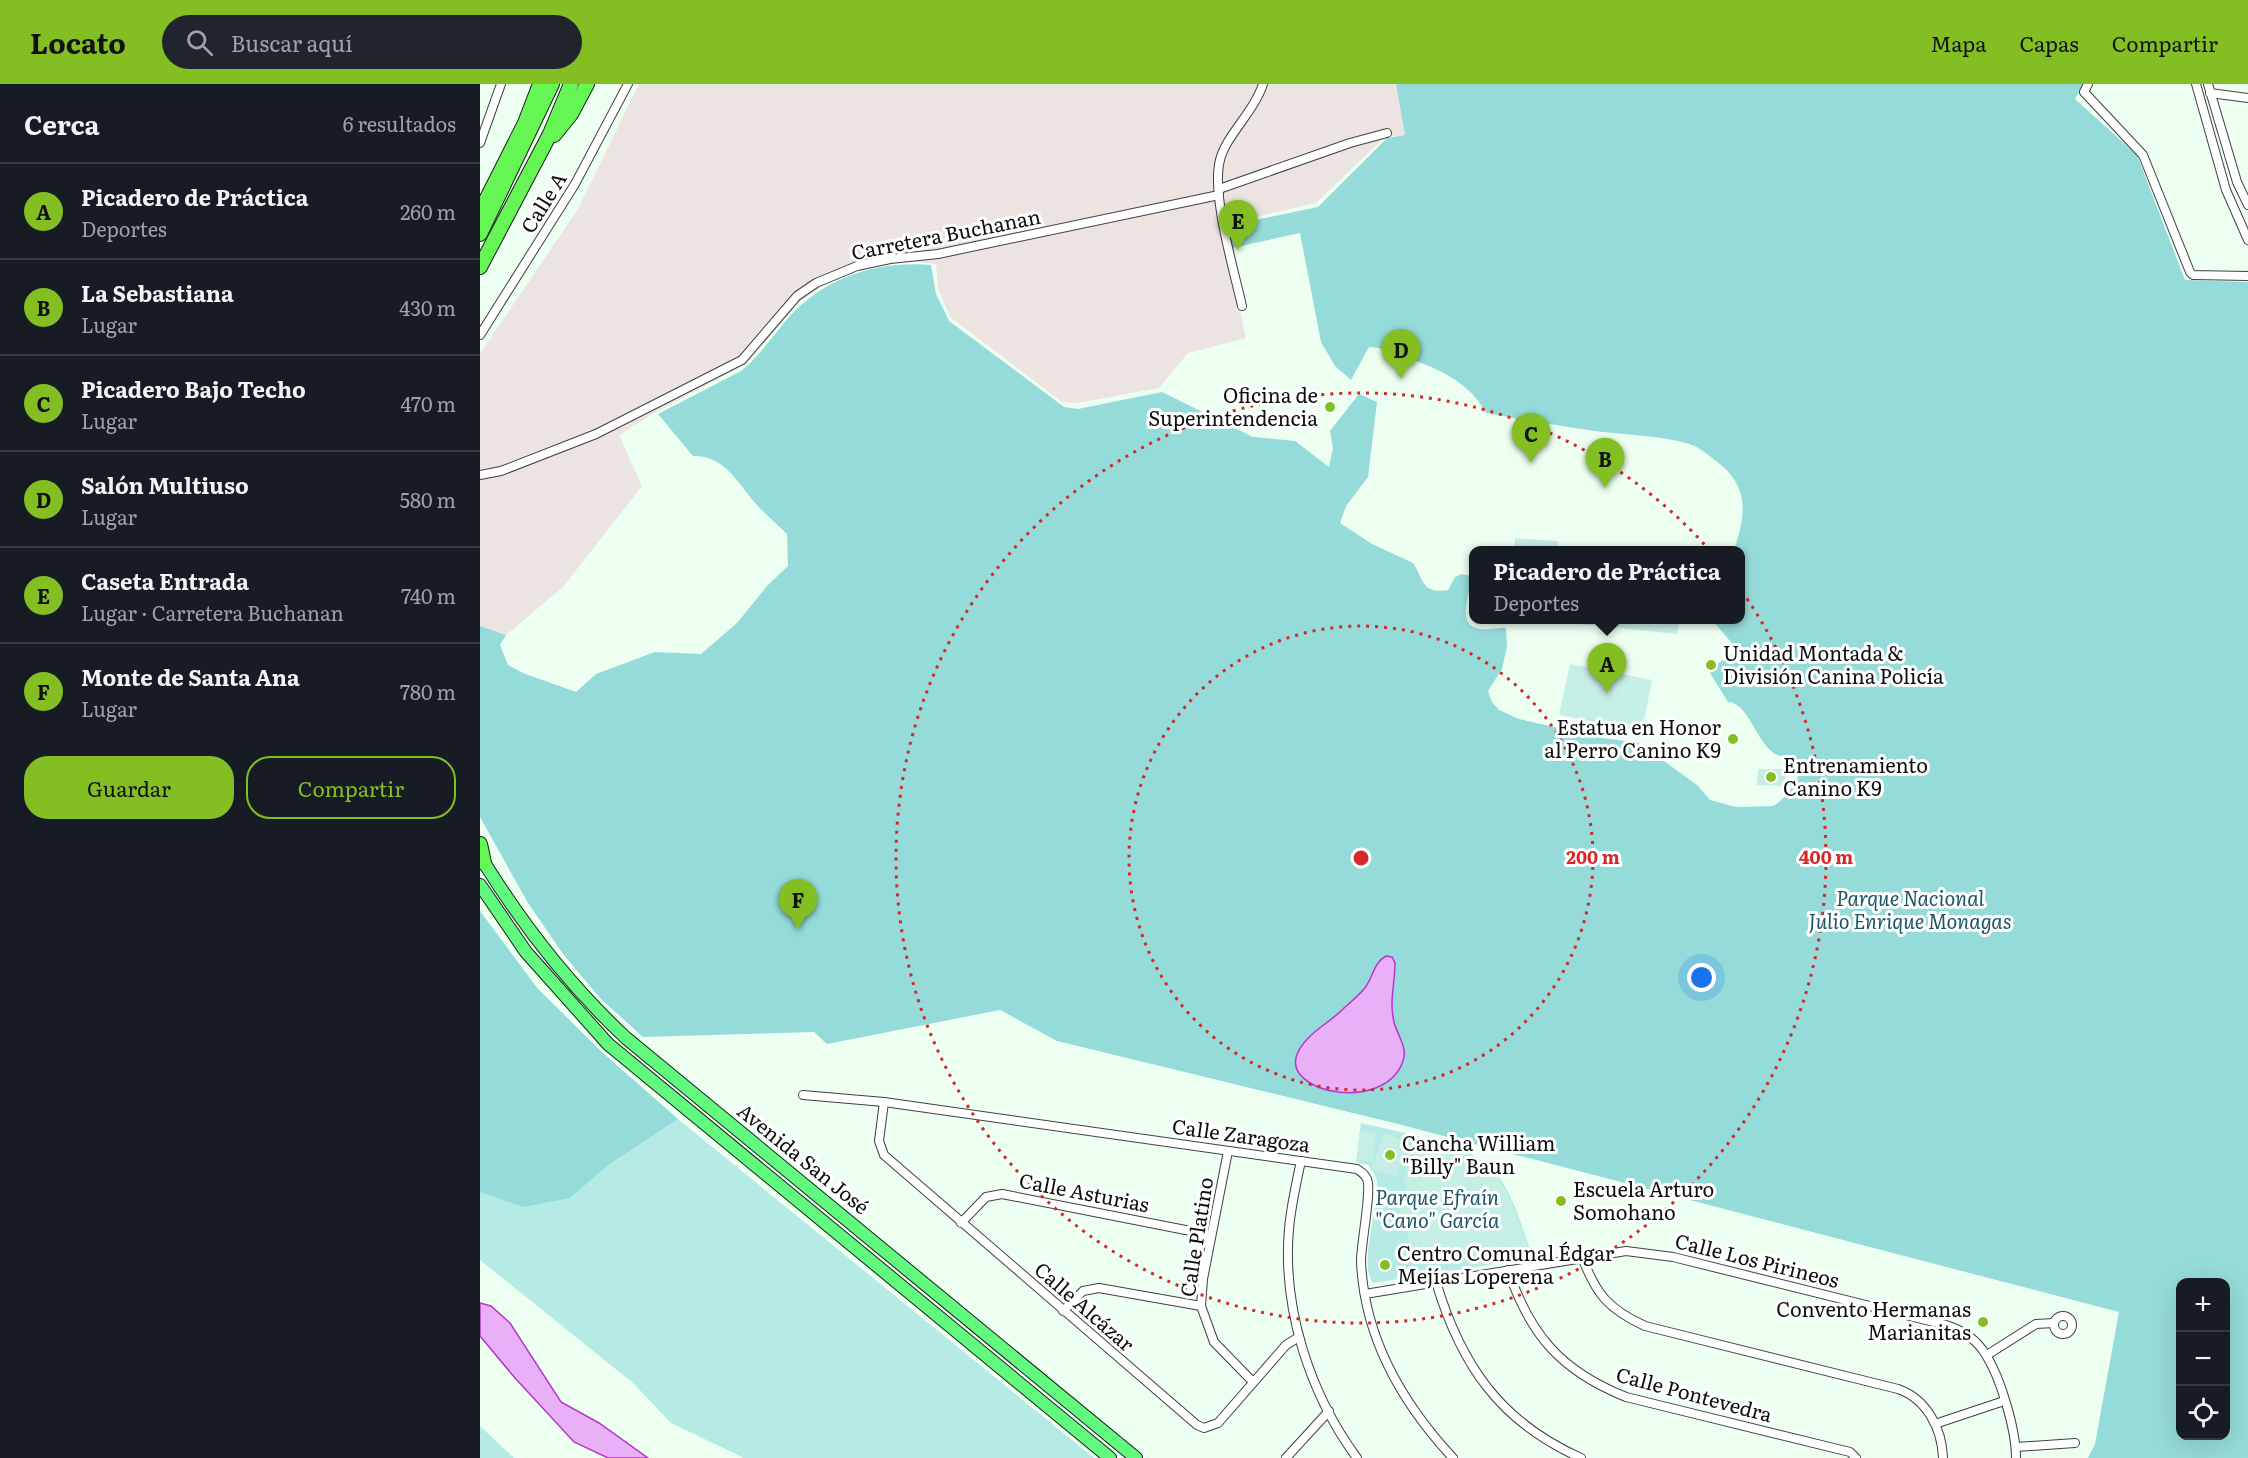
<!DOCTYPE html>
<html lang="es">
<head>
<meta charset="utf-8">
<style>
  :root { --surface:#171b24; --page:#20242c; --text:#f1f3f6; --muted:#9ea1a6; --line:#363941; --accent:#83bf23 }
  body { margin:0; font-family:Literata,serif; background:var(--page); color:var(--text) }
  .controls { position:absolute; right:18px; bottom:18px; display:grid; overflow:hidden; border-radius:12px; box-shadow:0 6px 24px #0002 }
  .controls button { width:54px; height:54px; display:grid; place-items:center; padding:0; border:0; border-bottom:2px solid var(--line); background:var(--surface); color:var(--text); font:30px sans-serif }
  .you { position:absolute; left:1222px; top:894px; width:21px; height:21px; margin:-15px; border:4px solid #fff; border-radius:50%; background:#1a73e8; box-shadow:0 0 0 9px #1a73e833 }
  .badge { display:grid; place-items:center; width:39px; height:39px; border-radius:50%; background:var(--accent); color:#111; font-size:20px; font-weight:700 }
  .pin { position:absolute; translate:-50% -50px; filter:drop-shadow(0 2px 3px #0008) }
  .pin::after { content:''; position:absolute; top:32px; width:21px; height:18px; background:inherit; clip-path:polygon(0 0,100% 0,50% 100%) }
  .popup { position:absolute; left:989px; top:462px; width:276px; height:78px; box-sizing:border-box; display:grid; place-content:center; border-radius:12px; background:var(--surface); filter:drop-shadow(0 2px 4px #0005); font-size:20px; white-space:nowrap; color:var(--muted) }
  .popup b { font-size:22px; color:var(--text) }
  .popup::after { content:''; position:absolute; left:50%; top:100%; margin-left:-12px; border:12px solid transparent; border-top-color:var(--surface) }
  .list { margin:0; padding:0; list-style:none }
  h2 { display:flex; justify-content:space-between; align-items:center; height:78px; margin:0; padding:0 24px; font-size:26px }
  h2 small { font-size:20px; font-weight:400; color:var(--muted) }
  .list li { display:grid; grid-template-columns:39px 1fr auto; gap:18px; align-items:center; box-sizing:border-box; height:96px; padding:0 24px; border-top:2px solid var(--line) }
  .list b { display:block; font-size:22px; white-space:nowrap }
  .list p { margin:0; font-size:20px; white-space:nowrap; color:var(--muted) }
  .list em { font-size:20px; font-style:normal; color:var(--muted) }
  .actions { display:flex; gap:12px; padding:18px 24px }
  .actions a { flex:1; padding:14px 0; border:2px solid var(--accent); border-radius:24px; text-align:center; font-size:21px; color:var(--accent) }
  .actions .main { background:var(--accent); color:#111 }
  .icon { flex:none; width:33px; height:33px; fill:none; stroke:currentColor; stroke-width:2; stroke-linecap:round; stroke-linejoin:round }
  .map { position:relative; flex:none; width:1768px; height:1374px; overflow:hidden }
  header { display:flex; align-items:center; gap:36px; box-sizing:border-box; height:84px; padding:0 30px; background:var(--accent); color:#111 }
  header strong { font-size:28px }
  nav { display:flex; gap:33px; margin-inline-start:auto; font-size:21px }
  .search { width:420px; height:54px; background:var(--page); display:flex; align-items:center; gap:15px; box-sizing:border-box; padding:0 21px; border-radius:33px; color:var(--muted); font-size:22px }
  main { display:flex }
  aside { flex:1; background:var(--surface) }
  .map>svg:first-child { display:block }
  .industrial { fill:#ece4e1 }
  .green { fill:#b6eae5 }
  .forest { fill:#95dbd9; fill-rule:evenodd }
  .pitch { fill:#c5eee5 }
  .water { fill:#e9b0f7; stroke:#b536cf; stroke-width:1.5 }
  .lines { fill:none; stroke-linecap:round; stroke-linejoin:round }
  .minor-casing { stroke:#404040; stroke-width:10 }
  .primary-casing { stroke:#1e1e1e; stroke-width:14 }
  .motorway-casing { stroke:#1e1e1e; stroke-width:16 }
  .minor { stroke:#fff; stroke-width:8 }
  .primary { stroke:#61fa7e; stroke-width:12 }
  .motorway { stroke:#65f653; stroke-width:14 }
  .ring { fill:none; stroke:#d62828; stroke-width:3; stroke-dasharray:3 6 }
  .poi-dot { fill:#83bf23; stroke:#fff; stroke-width:2 }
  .labels { text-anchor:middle; stroke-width:6; stroke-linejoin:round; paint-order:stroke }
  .street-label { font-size:20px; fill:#0d0d0d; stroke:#fff }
  .poi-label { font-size:20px; fill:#0d0d0d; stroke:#fff; text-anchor:start }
  .park-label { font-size:20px; font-style:italic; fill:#1c5565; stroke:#fff }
  .centre { fill:#d62828; stroke:#fff; stroke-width:3 }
  .ring-label { font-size:18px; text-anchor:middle; font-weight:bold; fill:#d62828; stroke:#fff; stroke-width:6; stroke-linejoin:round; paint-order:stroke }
</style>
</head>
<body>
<header>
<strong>Locato</strong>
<div class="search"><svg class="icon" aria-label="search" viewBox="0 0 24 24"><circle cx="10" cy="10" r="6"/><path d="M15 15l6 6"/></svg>Buscar aquí</div>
<nav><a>Mapa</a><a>Capas</a><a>Compartir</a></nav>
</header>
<main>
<aside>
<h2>Cerca<small>6 resultados</small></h2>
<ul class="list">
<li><span class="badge">A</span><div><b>Picadero de Práctica</b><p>Deportes</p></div><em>260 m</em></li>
<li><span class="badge">B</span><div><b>La Sebastiana</b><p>Lugar</p></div><em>430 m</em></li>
<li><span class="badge">C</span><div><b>Picadero Bajo Techo</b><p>Lugar</p></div><em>470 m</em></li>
<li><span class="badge">D</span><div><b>Salón Multiuso</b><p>Lugar</p></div><em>580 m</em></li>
<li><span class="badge">E</span><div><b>Caseta Entrada</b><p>Lugar · Carretera Buchanan</p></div><em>740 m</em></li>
<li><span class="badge">F</span><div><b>Monte de Santa Ana</b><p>Lugar</p></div><em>780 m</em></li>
</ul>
<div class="actions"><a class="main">Guardar</a><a>Compartir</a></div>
</aside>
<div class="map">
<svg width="1768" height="1374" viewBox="0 0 1768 1374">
  <rect width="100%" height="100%" fill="#ecfff1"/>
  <polygon class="industrial" points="159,0 916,0 925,51 905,53 836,119 742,141 766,254 708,269 679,304 598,319 582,318 470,233 458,204 456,180 422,176 378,187 346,200 319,218 267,279 171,331 139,351 162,402 83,503 26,551 0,542 0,270 98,125"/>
  <g class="green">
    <polygon points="198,1035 614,1374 264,1374 191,1339 153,1299 0,1176 0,1108 90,1114 130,1080"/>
    <path d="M881,1039C914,1047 987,1060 1010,1083C1033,1105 1042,1144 1053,1174L893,1199C878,1180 900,1120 897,1097C896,1091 891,1086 888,1081L876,1078Z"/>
    <polygon points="0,1342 34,1374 0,1374"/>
  </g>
  <g class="forest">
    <path d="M916,0H1603L1595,15L1657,71L1705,196L1768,198V1374H1608L1615,1360L1639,1228L918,1040L577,957L520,926L347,960L334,948L163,953L120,914L83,870L48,819L0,733V542L26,551L20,561L28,581L43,589L96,608L116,590L175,568L221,570L257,539L287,502L308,482L307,450C297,440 286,431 277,421C258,400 245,371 213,372L178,330L261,287C280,272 293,251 310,232C345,193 399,176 451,181L456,210L469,237L584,323L598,325L682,308L773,353L815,357L849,383L853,364L850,347L879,310L897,318L888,393L866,422L860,439L892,460L933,479C943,493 941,511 968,506L975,493L982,490L991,492C992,507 973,544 1002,545C1010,546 1018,543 1026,544L1027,562L1022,585L1008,607L1012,618L1019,626L1039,635L1123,654L1159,659L1217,701L1230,716L1256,723L1293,722C1309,713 1319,694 1324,677C1315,674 1302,674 1295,670C1275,657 1269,619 1248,618L1230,589L1237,585V580L1253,570L1256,564L1232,536H1260V466H1254C1266,431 1270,402 1236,377C1228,371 1219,363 1209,360C1180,351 1145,351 1114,347C1078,342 1042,335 1006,329C985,289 938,278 899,264L889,263L871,296L855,282L841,258L820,149L752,164L747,142L838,123L907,54L925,51ZM1700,1198H1746V1352H1700Z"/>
    <polygon points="0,827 58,905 123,969 198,1035 130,1080 90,1114 43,1123 0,1108"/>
  </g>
  <g class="pitch">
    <polygon points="1035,454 1078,457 1078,466 1035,466"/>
    <polygon points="1091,536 1200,536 1197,550 1091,539"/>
    <polygon points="1090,580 1172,596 1162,647 1079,631"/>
    <polygon points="1278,685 1306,685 1305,702 1277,701"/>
    <polygon points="880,1047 896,1049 893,1078 877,1076"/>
    <polygon points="905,1049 929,1059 916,1093 891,1084"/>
    <path d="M937,1054C956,1060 976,1065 994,1073C1026,1089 1037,1134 1048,1164L935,1177L929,1175L928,1130L919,1129L928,1100L923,1098Z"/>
  </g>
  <g class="water">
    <path d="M906,872L912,873L915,879C915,900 909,917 914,938C917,951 928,963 923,977C905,1030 798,1009 818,968C828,948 850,939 864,924C871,918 878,912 884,905C893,895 893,879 906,872Z"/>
    <polygon points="0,1219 11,1222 30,1239 81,1318 119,1339 168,1374 128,1374 94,1358 35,1294 0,1252"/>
  </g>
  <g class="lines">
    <g class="minor-casing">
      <g id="minor">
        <polyline points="1608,0 1604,8 1663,71 1710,188 1713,191 1768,192"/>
        <polyline points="1716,0 1746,106 1768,156"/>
        <polyline points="1728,0 1757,98 1768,121"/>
        <polyline points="1730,9 1768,14"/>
        <polyline points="0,59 21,0"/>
        <polyline points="739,105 870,59 907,49"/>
        <path d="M762,222C754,186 731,110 740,76C745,53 774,28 783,0"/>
        <polyline points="0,251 95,100 148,0"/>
        <polyline points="0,391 21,387 116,350 262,276 317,212 336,199 377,182 410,175 458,170 739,111"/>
        <path d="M323,1011L404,1018L877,1085C881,1088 885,1090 887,1095C892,1106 881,1159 881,1177C884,1254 922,1319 973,1374"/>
        <polyline points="404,1018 399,1057 404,1071 717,1341 724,1344 738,1339 806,1261 819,1253"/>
        <polyline points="748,1067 723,1195 721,1222 734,1258 773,1298"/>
        <path d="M821,1077C816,1100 811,1122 809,1145C802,1225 830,1310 877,1374"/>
        <polyline points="481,1139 506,1113 522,1110 731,1151"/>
        <path d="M1102,1173C1116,1210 1128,1225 1165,1242L1418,1305C1447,1315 1462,1345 1463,1374"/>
        <path d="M1028,1186C1050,1251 1081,1287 1146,1313L1370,1368L1376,1374"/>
        <path d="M956,1198C981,1281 1020,1338 1101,1374"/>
        <path d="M885,1210L1146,1167L1193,1173L1466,1241C1482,1246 1497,1256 1506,1271C1521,1295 1536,1346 1536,1374"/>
        <polyline points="583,1227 603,1207 619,1204 721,1222"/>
        <circle cx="1583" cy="1241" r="9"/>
        <polyline points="1507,1271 1556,1240 1574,1239"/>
        <polyline points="1455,1340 1524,1317"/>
        <polyline points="1536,1363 1595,1359"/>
        <polyline points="806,1374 849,1327"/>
      </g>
    </g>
    <g class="primary-casing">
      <g id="primary">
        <path d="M0,772C41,839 88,900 146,954L656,1374"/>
        <polyline points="0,801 46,868 128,960 630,1374"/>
      </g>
    </g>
    <g class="motorway-casing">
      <g id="motorway">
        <polyline points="74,51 91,30 107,0"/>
        <polyline points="0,128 45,39 60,0"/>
        <polyline points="0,150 72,0"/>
        <polyline points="0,183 70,50 91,0"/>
        <polyline points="0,760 4,779"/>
      </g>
    </g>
    <use href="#minor" class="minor"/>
    <use href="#primary" class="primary"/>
    <use href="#motorway" class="motorway"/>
  </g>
  <g class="ring">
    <circle cx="881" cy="774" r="232"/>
    <circle cx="881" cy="774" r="465"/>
  </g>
  <g class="poi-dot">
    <circle cx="850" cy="323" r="6"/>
    <circle cx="1231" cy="581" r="6"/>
    <circle cx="1253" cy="655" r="6"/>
    <circle cx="1291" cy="693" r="6"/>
    <circle cx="910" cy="1071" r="6"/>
    <circle cx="1081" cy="1117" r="6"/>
    <circle cx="905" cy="1181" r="6"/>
    <circle cx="1503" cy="1238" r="6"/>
  </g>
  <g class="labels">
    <g class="street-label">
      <text transform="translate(64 119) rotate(-58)" y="7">Calle A</text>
      <text transform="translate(466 151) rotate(-11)" y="7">Carretera Buchanan</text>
      <text transform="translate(761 1052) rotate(8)" y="7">Calle Zaragoza</text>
      <text transform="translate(323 1075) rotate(39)" y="7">Avenida San José</text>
      <text transform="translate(604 1109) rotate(11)" y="7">Calle Asturias</text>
      <text transform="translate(717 1153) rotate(-81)" y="7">Calle Platino</text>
      <text transform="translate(1277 1177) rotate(14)" y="7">Calle Los Pirineos</text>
      <text transform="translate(604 1223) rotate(41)" y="7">Calle Alcázar</text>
      <text transform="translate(1214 1311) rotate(15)" y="7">Calle Pontevedra</text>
    </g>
    <g class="poi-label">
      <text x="838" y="319" text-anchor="end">Oficina de<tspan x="838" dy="23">Superintendencia</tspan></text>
      <text x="1243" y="577">Unidad Montada &amp;<tspan x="1243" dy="23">División Canina Policía</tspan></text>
      <text x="1241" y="651" text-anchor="end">Estatua en Honor<tspan x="1241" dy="23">al Perro Canino K9</tspan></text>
      <text x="1303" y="689">Entrenamiento<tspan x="1303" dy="23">Canino K9</tspan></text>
      <text x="922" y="1067">Cancha William<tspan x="922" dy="23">"Billy" Baun</tspan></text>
      <text x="1093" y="1113">Escuela Arturo<tspan x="1093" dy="23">Somohano</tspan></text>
      <text x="917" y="1177">Centro Comunal Édgar<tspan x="917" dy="23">Mejías Loperena</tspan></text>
      <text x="1491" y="1233" text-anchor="end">Convento Hermanas<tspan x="1491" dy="23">Marianitas</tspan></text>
    </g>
    <g class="park-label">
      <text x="1430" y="822">Parque Nacional<tspan x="1430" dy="23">Julio Enrique Monagas</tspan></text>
      <text x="957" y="1121">Parque Efraín<tspan x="957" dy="23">"Cano" García</tspan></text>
    </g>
  </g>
  <circle cx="881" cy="774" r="9" class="centre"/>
  <g class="ring-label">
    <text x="1113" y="780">200 m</text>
    <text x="1346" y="780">400 m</text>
  </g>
</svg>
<div class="controls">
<button>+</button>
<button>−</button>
<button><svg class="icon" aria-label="locate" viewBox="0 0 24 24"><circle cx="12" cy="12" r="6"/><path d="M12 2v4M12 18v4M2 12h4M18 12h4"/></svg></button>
</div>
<div class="you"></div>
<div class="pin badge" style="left:1127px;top:609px">A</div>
<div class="popup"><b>Picadero de Práctica</b>Deportes</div>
<div class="pin badge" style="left:1125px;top:404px">B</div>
<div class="pin badge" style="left:1051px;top:379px">C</div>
<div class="pin badge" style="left:921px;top:295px">D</div>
<div class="pin badge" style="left:758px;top:166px">E</div>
<div class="pin badge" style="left:318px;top:845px">F</div>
</div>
</main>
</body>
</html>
